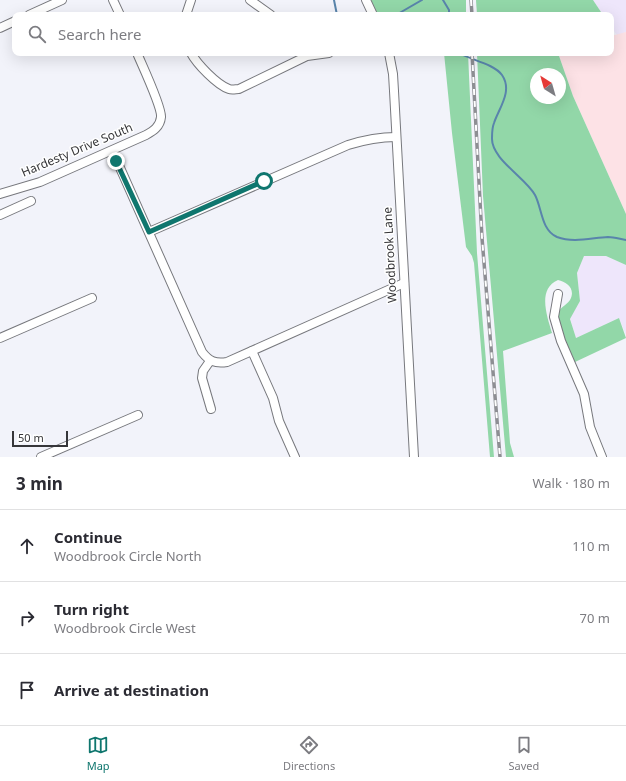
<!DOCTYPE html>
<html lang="en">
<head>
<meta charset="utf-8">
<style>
  :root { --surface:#fff; --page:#f7f7f7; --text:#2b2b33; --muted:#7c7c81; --line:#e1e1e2; --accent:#0f766e }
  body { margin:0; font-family:"Noto Sans",sans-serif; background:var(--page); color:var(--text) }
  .compass { position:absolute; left:530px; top:68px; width:36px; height:36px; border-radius:50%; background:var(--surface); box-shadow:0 4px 16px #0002; rotate:323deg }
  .scale { position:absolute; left:12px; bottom:10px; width:56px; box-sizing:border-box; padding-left:4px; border:2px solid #363639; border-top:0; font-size:11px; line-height:14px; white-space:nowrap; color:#363639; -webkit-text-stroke:3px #fff; paint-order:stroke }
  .stop { position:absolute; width:12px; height:12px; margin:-9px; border:3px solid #0f766e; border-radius:50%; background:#fff }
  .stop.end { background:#0f766e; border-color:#fff; box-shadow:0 1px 4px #0008 }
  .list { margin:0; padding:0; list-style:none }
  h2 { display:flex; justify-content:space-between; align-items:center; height:52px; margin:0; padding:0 16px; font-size:17px }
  h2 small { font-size:13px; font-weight:400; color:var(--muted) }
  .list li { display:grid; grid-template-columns:26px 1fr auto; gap:12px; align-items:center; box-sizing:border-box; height:72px; padding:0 16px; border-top:1px solid var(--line) }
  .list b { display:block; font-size:15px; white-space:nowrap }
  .list p { margin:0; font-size:13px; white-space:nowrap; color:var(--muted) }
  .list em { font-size:13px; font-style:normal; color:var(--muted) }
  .icon { flex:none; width:22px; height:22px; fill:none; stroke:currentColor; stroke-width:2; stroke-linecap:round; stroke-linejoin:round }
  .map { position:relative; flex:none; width:626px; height:457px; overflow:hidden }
  .search { position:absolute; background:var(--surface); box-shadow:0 4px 16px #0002; left:12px; right:12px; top:12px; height:44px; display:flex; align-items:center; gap:10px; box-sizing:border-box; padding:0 14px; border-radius:8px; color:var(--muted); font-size:15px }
  .sheet { height:268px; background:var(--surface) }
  nav { display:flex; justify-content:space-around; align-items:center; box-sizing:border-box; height:56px; border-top:1px solid var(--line); background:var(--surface); font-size:11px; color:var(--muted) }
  nav a { display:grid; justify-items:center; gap:2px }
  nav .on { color:var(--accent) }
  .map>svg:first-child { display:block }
  .commercial { fill:#eee6fb }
  .industrial { fill:#fde2e6 }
  .green { fill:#92d7a8; fill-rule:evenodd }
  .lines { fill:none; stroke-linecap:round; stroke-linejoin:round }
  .stream { stroke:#5984ab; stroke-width:2 }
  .minor-casing { stroke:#77787d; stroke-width:10 }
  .minor { stroke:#fff; stroke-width:8 }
  .rail-casing { stroke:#8d8e93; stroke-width:3.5 }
  .rail { stroke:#fff; stroke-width:2; stroke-dasharray:6; stroke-linecap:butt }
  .route { stroke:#0f766e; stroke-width:5 }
  .labels { text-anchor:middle; stroke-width:3; stroke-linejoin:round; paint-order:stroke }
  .street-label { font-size:12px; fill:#363639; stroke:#fff }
</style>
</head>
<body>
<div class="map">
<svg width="626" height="457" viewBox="0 0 626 457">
  <rect width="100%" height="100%" fill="#f2f3fa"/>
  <g class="commercial">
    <polygon points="593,0 626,0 626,32 617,35 611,27 611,15 603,15"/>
    <polygon points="584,256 606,256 626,265 626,335 619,318 576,338 570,318 580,301 577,273"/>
  </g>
  <polygon class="industrial" points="626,32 626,214 573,96 558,53 611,53 611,36"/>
  <g class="green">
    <polygon points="371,0 466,0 466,15 378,15"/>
    <polygon points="476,0 593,0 603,15 477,15"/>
    <polygon points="444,53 468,53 477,253 494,457 490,457 474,263 472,256 466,247 452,133"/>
    <path d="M477,53H558L573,96L626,214V265L606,256H584L577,273L580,301L570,319L576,338L619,318L626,338L575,362C569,347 560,333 558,317C557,308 566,306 570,300C576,289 567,282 558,280C537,289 547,316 552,333L503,351L510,443L514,457H506L483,196ZM536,74H560V98H536Z"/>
  </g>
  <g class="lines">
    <g class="stream">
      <polyline points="334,0 337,15"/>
      <polyline points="443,0 449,10 449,15"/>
      <polyline points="396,15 422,0"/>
      <path d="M459,53C471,60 494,64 502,75C513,91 499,108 494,123C492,128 492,134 492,138C491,159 526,178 535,195C542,208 541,230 557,237C573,243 591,238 608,237C614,237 620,239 626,240"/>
    </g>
    <g class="minor-casing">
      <g id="minor">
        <polyline points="113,0 120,15"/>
        <polyline points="250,0 271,15"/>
        <polyline points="366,0 373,15"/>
        <polyline points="29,15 62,0"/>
        <polyline points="186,15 191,0"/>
        <polyline points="0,28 15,21"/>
        <path d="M191,53C197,64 217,85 229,89C232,90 236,89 239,89L307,56L329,53"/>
        <polyline points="389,53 393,74 394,91 414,457"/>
        <path d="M117,161L202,352C209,361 215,364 227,362L404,283"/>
        <path d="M0,194L40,182L146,135C153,131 160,127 161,117C162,107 142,65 137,53"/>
        <polyline points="0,215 31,201"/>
        <path d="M149,232L348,145C364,140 379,137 396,137"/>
        <polyline points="558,294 554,317 561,341 584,394 590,427 602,457"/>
        <polyline points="0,338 92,298"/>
        <polyline points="252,351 273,398 279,421 295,457"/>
        <polyline points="210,361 203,371 202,378 211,409"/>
        <polyline points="41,457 138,415"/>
      </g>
    </g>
    <use href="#minor" class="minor"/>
    <g class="rail-casing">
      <g id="rail">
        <polyline points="471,0 472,15"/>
        <polyline points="472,53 482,238 500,457"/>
      </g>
    </g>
    <use href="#rail" class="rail"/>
  </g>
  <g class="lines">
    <polyline class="route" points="116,161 149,232 264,181"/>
  </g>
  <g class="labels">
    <g class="street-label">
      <text transform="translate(77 150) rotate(-23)" y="4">Hardesty Drive South</text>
      <text transform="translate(390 255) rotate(-93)" y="4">Woodbrook Lane</text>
    </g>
  </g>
</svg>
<svg class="compass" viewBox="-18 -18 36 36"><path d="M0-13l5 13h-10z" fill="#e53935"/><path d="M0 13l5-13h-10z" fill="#7c7c81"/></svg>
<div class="scale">50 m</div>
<div class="stop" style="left:264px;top:181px"></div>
<div class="stop end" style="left:116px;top:161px"></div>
<div class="search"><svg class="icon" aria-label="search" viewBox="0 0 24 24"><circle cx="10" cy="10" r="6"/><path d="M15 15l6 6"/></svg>Search here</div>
</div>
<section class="sheet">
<h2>3 min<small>Walk · 180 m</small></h2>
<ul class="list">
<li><svg class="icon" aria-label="ahead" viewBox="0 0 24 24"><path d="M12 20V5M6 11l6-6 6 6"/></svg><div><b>Continue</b><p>Woodbrook Circle North</p></div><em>110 m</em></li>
<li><svg class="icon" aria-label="right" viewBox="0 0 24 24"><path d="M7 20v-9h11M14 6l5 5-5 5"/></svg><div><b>Turn right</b><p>Woodbrook Circle West</p></div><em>70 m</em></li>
<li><svg class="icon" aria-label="arrive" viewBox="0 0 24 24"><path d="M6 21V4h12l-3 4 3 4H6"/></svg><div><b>Arrive at destination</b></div></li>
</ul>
</section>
<nav>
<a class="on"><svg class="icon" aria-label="map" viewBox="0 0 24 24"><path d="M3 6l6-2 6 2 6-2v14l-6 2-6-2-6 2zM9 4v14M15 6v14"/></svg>Map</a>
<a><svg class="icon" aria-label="directions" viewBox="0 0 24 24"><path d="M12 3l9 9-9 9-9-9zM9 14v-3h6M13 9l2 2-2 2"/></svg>Directions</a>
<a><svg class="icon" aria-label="saved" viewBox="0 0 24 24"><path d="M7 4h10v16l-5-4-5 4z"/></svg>Saved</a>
</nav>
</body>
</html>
